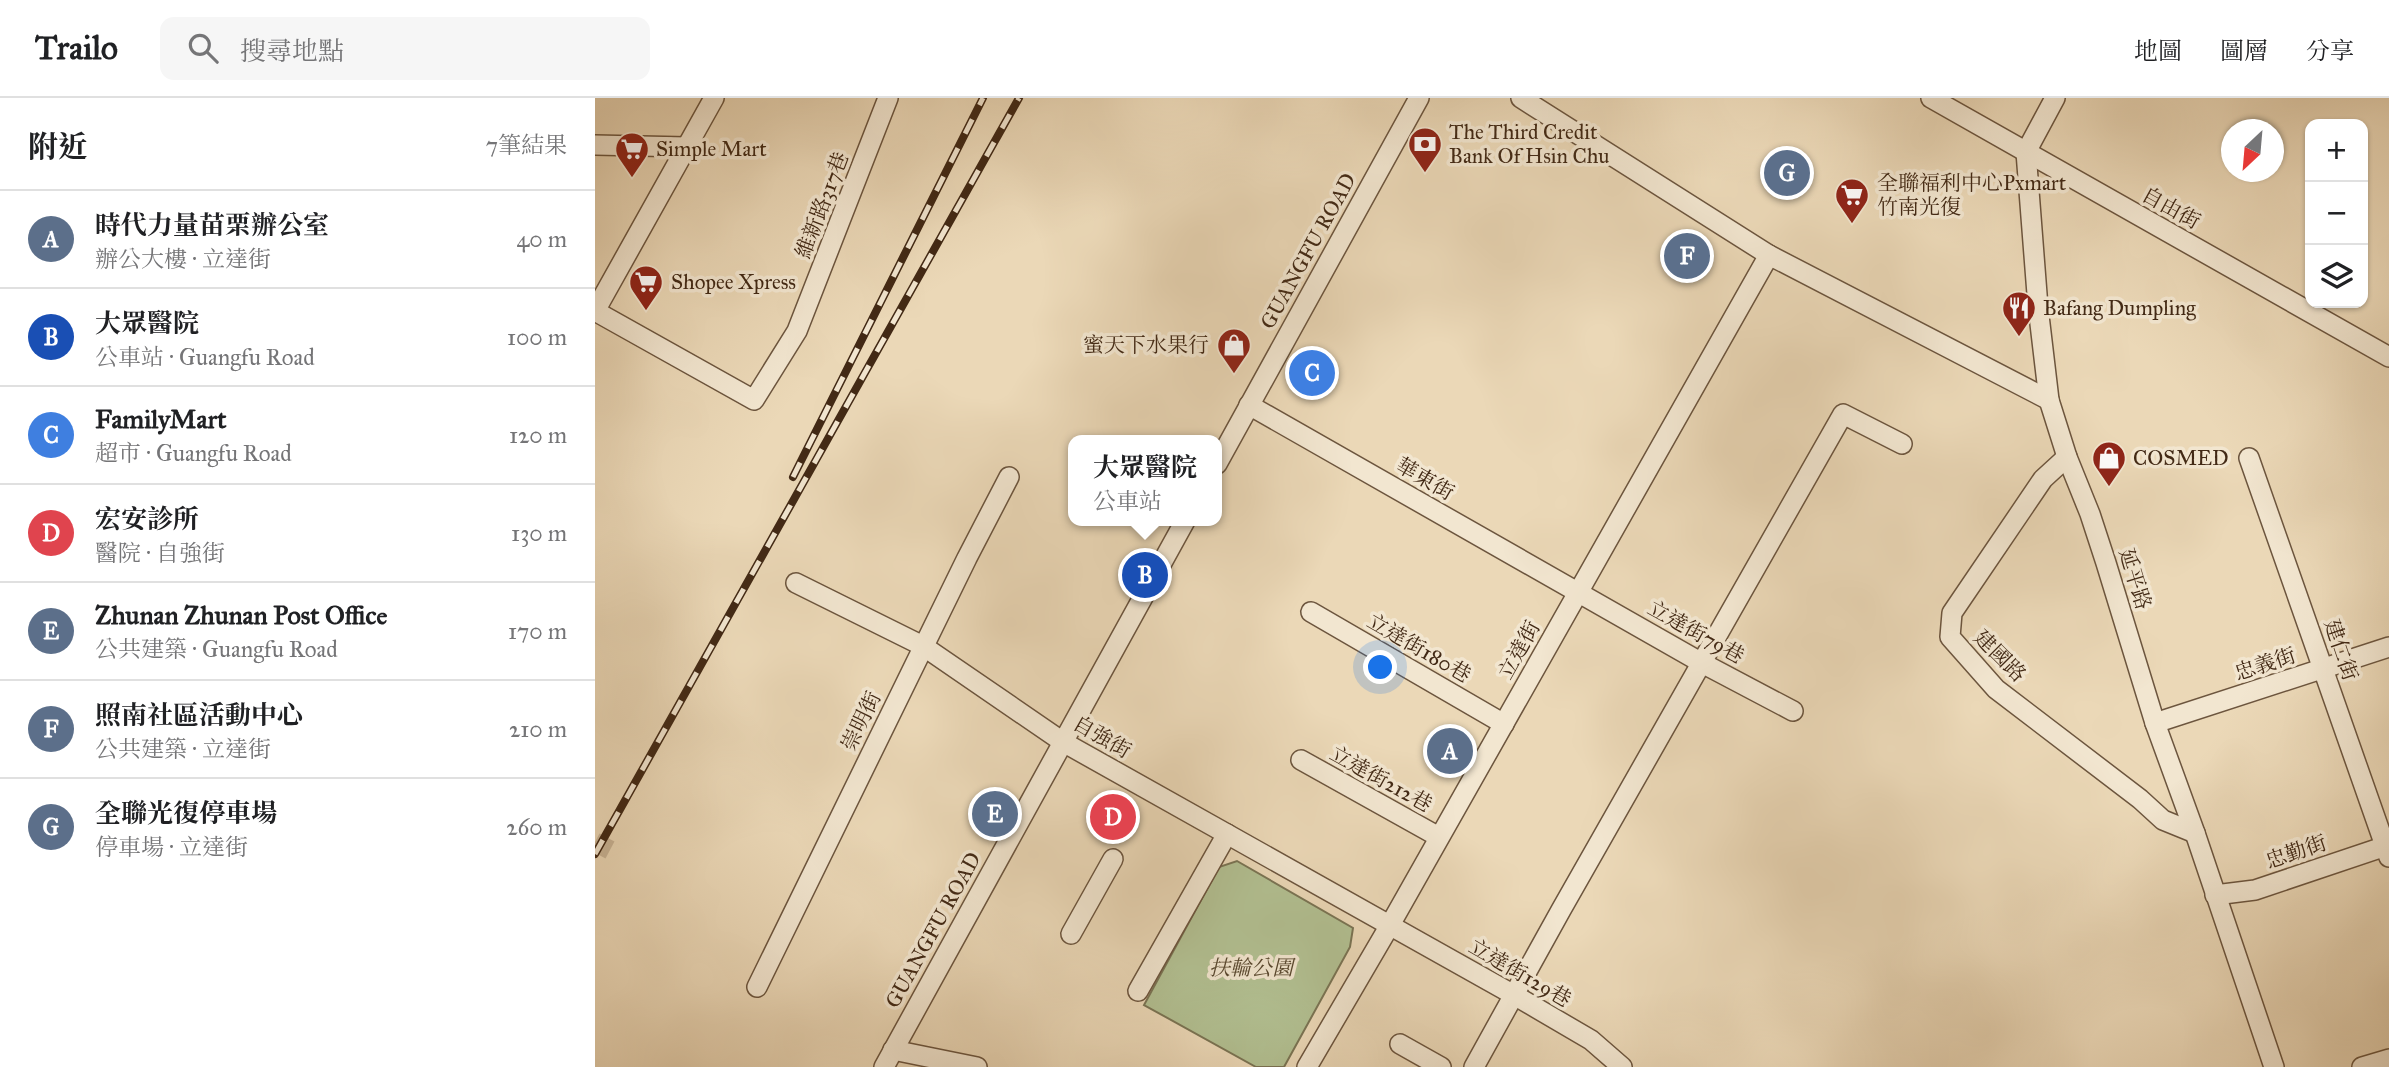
<!DOCTYPE html>
<html lang="zh-TW">
<head>
<meta charset="utf-8">
<style>
  :root { --surface:#fff; --page:#f6f6f6; --text:#202124; --muted:#757577; --line:#e0e0e0; --accent:#0b8043 }
  body { margin:0; font-family:"IM FELL Great Primer","Noto Serif TC",serif; background:var(--page); color:var(--text) }
  .controls { position:absolute; right:21px; top:21px; display:grid; overflow:hidden; border-radius:14px; box-shadow:0 2px 5px #0004 }
  .controls button { width:63px; height:63px; display:grid; place-items:center; padding:0; border:0; border-bottom:2px solid var(--line); background:var(--surface); color:var(--text); font:35px sans-serif }
  .compass { position:absolute; left:1626px; top:21px; width:63px; height:63px; border-radius:50%; background:var(--surface); box-shadow:0 2px 5px #0004; rotate:206deg }
  .you { position:absolute; left:786px; top:570px; width:24px; height:24px; margin:-18px; border:5px solid #fff; border-radius:50%; background:#1a73e8; box-shadow:0 0 0 10px #1a73e833 }
  .badge { display:grid; place-items:center; width:46px; height:46px; border-radius:50%; background:var(--accent); color:#fff; font-size:23px; font-weight:700 }
  .pin { position:absolute; translate:-50% -50%; border:4px solid #fff; box-shadow:0 2px 7px #0006 }
  .popup { position:absolute; left:473px; top:337px; width:154px; height:91px; box-sizing:border-box; display:grid; place-content:center; border-radius:14px; background:var(--surface); filter:drop-shadow(0 2px 5px #0005); font-size:23px; white-space:nowrap; color:var(--muted) }
  .popup b { font-size:26px; color:var(--text) }
  .popup::after { content:''; position:absolute; left:50%; top:100%; margin-left:-14px; border:14px solid transparent; border-top-color:var(--surface) }
  .list { margin:0; padding:0; list-style:none }
  h2 { display:flex; justify-content:space-between; align-items:center; height:91px; margin:0; padding:0 28px; font-size:30px }
  h2 small { font-size:23px; font-weight:400; color:var(--muted) }
  .list li { display:grid; grid-template-columns:46px 1fr auto; gap:21px; align-items:center; box-sizing:border-box; height:98px; padding:0 28px; border-top:2px solid var(--line) }
  .list b { display:block; font-size:26px; white-space:nowrap }
  .list p { margin:0; font-size:23px; white-space:nowrap; color:var(--muted) }
  .list em { font-size:23px; font-style:normal; color:var(--muted) }
  .icon { flex:none; width:38px; height:38px; fill:none; stroke:currentColor; stroke-width:2; stroke-linecap:round; stroke-linejoin:round }
  .map { position:relative; flex:none; width:1794px; height:969px; overflow:hidden }
  header { display:flex; align-items:center; gap:42px; box-sizing:border-box; height:98px; padding:0 35px; background:var(--surface); border-bottom:2px solid var(--line) }
  header strong { font-size:33px }
  nav { display:flex; gap:38px; margin-inline-start:auto; font-size:24px }
  .search { width:490px; height:63px; background:var(--page); display:flex; align-items:center; gap:18px; box-sizing:border-box; padding:0 24px; border-radius:14px; color:var(--muted); font-size:26px }
  main { display:flex }
  aside { flex:1; background:var(--surface) }
  .map>svg:first-child { display:block }
  .green { fill:#b2c092; stroke:#7a7454; stroke-width:2 }
  .lines { fill:none; stroke-linecap:round; stroke-linejoin:round }
  .minor-tunnel { stroke:#c9b597; stroke-width:19; stroke-dasharray:19 10; stroke-linecap:butt }
  .minor-casing { stroke:#6c553e; stroke-width:22 }
  .minor { stroke:#f2e6d0; stroke-width:19 }
  .rail-casing { stroke:#422915; stroke-width:8 }
  .rail { stroke:#f2e6d0; stroke-width:5; stroke-dasharray:16; stroke-linecap:butt }
  .labels { text-anchor:middle; stroke-width:7; stroke-linejoin:round; paint-order:stroke }
  .poi-label { font-size:21px; fill:#422915; stroke:#f2e6d0; text-anchor:start }
  .street-label { font-size:21px; fill:#422915; stroke:#f2e6d0 }
  .park-label { font-size:21px; font-style:italic; fill:#58472e; stroke:#f2e6d0 }
</style>
</head>
<body>
<header>
<strong>Trailo</strong>
<div class="search"><svg class="icon" aria-label="search" viewBox="0 0 24 24"><circle cx="10" cy="10" r="6"/><path d="M15 15l6 6"/></svg>搜尋地點</div>
<nav><a>地圖</a><a>圖層</a><a>分享</a></nav>
</header>
<main>
<aside>
<h2>附近<small>7筆結果</small></h2>
<ul class="list">
<li><span class="badge" style="background:#5c6f8a">A</span><div><b>時代力量苗栗辦公室</b><p>辦公大樓 · 立達街</p></div><em>40 m</em></li>
<li><span class="badge" style="background:#1a4fb4">B</span><div><b>大眾醫院</b><p>公車站 · Guangfu Road</p></div><em>100 m</em></li>
<li><span class="badge" style="background:#3f7fe0">C</span><div><b>FamilyMart</b><p>超市 · Guangfu Road</p></div><em>120 m</em></li>
<li><span class="badge" style="background:#e0444e">D</span><div><b>宏安診所</b><p>醫院 · 自強街</p></div><em>130 m</em></li>
<li><span class="badge" style="background:#5c6f8a">E</span><div><b>Zhunan Zhunan Post Office</b><p>公共建築 · Guangfu Road</p></div><em>170 m</em></li>
<li><span class="badge" style="background:#5c6f8a">F</span><div><b>照南社區活動中心</b><p>公共建築 · 立達街</p></div><em>210 m</em></li>
<li><span class="badge" style="background:#5c6f8a">G</span><div><b>全聯光復停車場</b><p>停車場 · 立達街</p></div><em>260 m</em></li>
</ul>
</aside>
<div class="map">
<svg width="1794" height="969" viewBox="0 0 1794 969">
  <rect width="100%" height="100%" fill="#ebd8b7"/>
  <filter id="stains"><feTurbulence type="fractalNoise" baseFrequency=".00286" numOctaves="4"/><feColorMatrix values="0 0 0 0 .2 0 0 0 0 .09 0 0 0 0 .02 0 0 0 .5 -.17"/></filter>
  <radialGradient id="worn" r=".72"><stop offset=".6" stop-color="#630" stop-opacity="0"/><stop offset="1" stop-color="#630" stop-opacity=".3"/></radialGradient>
  <polygon class="green" points="642,763 758,830 755,849 689,969 661,969 549,907 624,769"/>
  <g class="lines">
    <polyline class="minor-tunnel" points="0,744 15,752"/>
    <g class="minor-casing">
      <g id="minor">
        <polyline points="926,0 1174,157 1454,302"/>
        <polyline points="1336,0 1794,259"/>
        <polyline points="1460,0 1431,54 1443,209 1454,302 1472,359 1495,416 1511,465 1560,625 1600,735 1679,969"/>
        <polyline points="0,47 92,49"/>
        <polyline points="0,213 159,302 202,233 293,0"/>
        <polyline points="0,213 119,0"/>
        <polyline points="654,307 1107,565 1198,613"/>
        <polyline points="1472,359 1448,381 1357,515 1355,539 1401,591 1545,701 1568,722 1600,735"/>
        <polyline points="1654,360 1794,759"/>
        <polyline points="622,366 824,0"/>
        <polyline points="201,485 328,548 468,644 919,897 996,942 1027,969"/>
        <polyline points="716,514 909,626"/>
        <polyline points="1560,625 1794,549"/>
        <polyline points="706,662 844,739"/>
        <polyline points="1620,797 1660,792 1794,747"/>
        <polyline points="476,836 518,761"/>
        <polyline points="162,889 372,460 414,379"/>
        <polyline points="543,893 632,736"/>
        <polyline points="805,946 846,969"/>
        <polyline points="298,952 382,969"/>
        <polyline points="289,969 590,423"/>
        <polyline points="712,969 795,827 1174,157"/>
        <polyline points="879,969 966,812 1248,316 1307,346"/>
        <polyline points="1767,969 1794,961"/>
      </g>
    </g>
    <use href="#minor" class="minor"/>
    <g class="rail-casing">
      <g id="rail">
        <polyline points="198,379 388,0"/>
        <polyline points="0,756 424,0"/>
      </g>
    </g>
    <use href="#rail" class="rail"/>
  </g>
  <defs>
    <g id="bank-pin" transform="scale(1.75)"><path d="M0 17L-7.5 6A9.5 9.5 0 1 1 7.5 6Z" fill="#8f2418" stroke="#f2e6d0"/><path d="M-6-4H6V4H-6ZM0-2.3a2.3 2.3 0 1 0 0 4.6a2.3 2.3 0 1 0 0-4.6Z" fill="#fff"/></g>
    <g id="supermarket-pin" transform="scale(1.75)"><path d="M0 17L-7.5 6A9.5 9.5 0 1 1 7.5 6Z" fill="#8f2418" stroke="#f2e6d0"/><path d="M-6-5.5h2.5l.6 2H6L4.5 2H-2.5L-4.4-4H-6ZM-1.5 3.2a1.3 1.3 0 1 0 .1 0ZM3 3.2a1.3 1.3 0 1 0 .1 0Z" fill="#fff"/></g>
    <g id="restaurant-pin" transform="scale(1.75)"><path d="M0 17L-7.5 6A9.5 9.5 0 1 1 7.5 6Z" fill="#8f2418" stroke="#f2e6d0"/><path d="M-5-6h1v4h1v-4h1v4h1v-4h1v5L-1.5 .5V6h-2V.5L-5-1ZM5-6V6H3V1.5H1.5Q1.5-4 5-6Z" fill="#fff"/></g>
    <g id="shop-pin" transform="scale(1.75)"><path d="M0 17L-7.5 6A9.5 9.5 0 1 1 7.5 6Z" fill="#8f2418" stroke="#f2e6d0"/><path d="M-5-2.5h2.3a2.7 3.5 0 0 1 5.4 0H5L5.5 6h-11ZM-1.5-2.5h3a1.5 2.3 0 0 0-3 0Z" fill="#fff"/></g>
  </defs>
  <g fill-rule="evenodd">
    <use href="#bank-pin" x="830" y="46"/>
    <use href="#supermarket-pin" x="37" y="51"/>
    <use href="#supermarket-pin" x="1257" y="97"/>
    <use href="#supermarket-pin" x="51" y="184"/>
    <use href="#restaurant-pin" x="1424" y="210"/>
    <use href="#shop-pin" x="639" y="247"/>
    <use href="#shop-pin" x="1514" y="360"/>
  </g>
  <g class="labels">
    <g class="poi-label">
      <text x="854" y="41">The Third Credit<tspan x="854" dy="24">Bank Of Hsin Chu</tspan></text>
      <text x="61" y="58">Simple Mart</text>
      <text x="1282" y="92">全聯福利中心Pxmart<tspan x="1282" dy="24">竹南光復</tspan></text>
      <text x="76" y="191">Shopee Xpress</text>
      <text x="1448" y="217">Bafang Dumpling</text>
      <text x="614" y="254" text-anchor="end">蜜天下水果行</text>
      <text x="1538" y="367">COSMED</text>
    </g>
    <g class="street-label">
      <text transform="translate(227 107) rotate(-69)" y="7">維新路317巷</text>
      <text transform="translate(1576 110) rotate(29)" y="7">自由街</text>
      <text transform="translate(713 153) rotate(-61)" y="7">GUANGFU ROAD</text>
      <text transform="translate(830 381) rotate(30)" y="7">華東街</text>
      <text transform="translate(1540 481) rotate(73)" y="7">延平路</text>
      <text transform="translate(1101 534) rotate(29)" y="7">立達街79巷</text>
      <text transform="translate(824 550) rotate(30)" y="7">立達街180巷</text>
      <text transform="translate(924 552) rotate(-61)" y="7">立達街</text>
      <text transform="translate(1746 552) rotate(71)" y="7">建仁街</text>
      <text transform="translate(1405 558) rotate(45)" y="7">建國路</text>
      <text transform="translate(1670 566) rotate(-18)" y="7">忠義街</text>
      <text transform="translate(266 623) rotate(-64)" y="7">崇明街</text>
      <text transform="translate(507 639) rotate(30)" y="7">自強街</text>
      <text transform="translate(786 681) rotate(29)" y="7">立達街212巷</text>
      <text transform="translate(1701 754) rotate(-19)" y="7">忠勤街</text>
      <text transform="translate(338 832) rotate(-61)" y="7">GUANGFU ROAD</text>
      <text transform="translate(925 875) rotate(30)" y="7">立達街129巷</text>
    </g>
    <g class="park-label">
      <text x="656" y="877">扶輪公園</text>
    </g>
  </g>
  <rect width="100%" height="100%" filter="url(#stains)"/>
  <rect width="100%" height="100%" fill="url(#worn)"/>
</svg>
<div class="controls">
<button>+</button>
<button>−</button>
<button><svg class="icon" aria-label="layers" viewBox="0 0 24 24"><path d="M12 4l9 5-9 5-9-5zM3 14l9 5 9-5"/></svg></button>
</div>
<svg class="compass" viewBox="-18 -18 36 36"><path d="M0-13l5 13h-10z" fill="#e53935"/><path d="M0 13l5-13h-10z" fill="#757577"/></svg>
<div class="you"></div>
<div class="pin badge" style="left:855px;top:653px;background:#5c6f8a">A</div>
<div class="pin badge" style="left:550px;top:477px;background:#1a4fb4">B</div>
<div class="popup"><b>大眾醫院</b>公車站</div>
<div class="pin badge" style="left:717px;top:275px;background:#3f7fe0">C</div>
<div class="pin badge" style="left:518px;top:719px;background:#e0444e">D</div>
<div class="pin badge" style="left:400px;top:716px;background:#5c6f8a">E</div>
<div class="pin badge" style="left:1092px;top:158px;background:#5c6f8a">F</div>
<div class="pin badge" style="left:1192px;top:75px;background:#5c6f8a">G</div>
</div>
</main>
</body>
</html>
